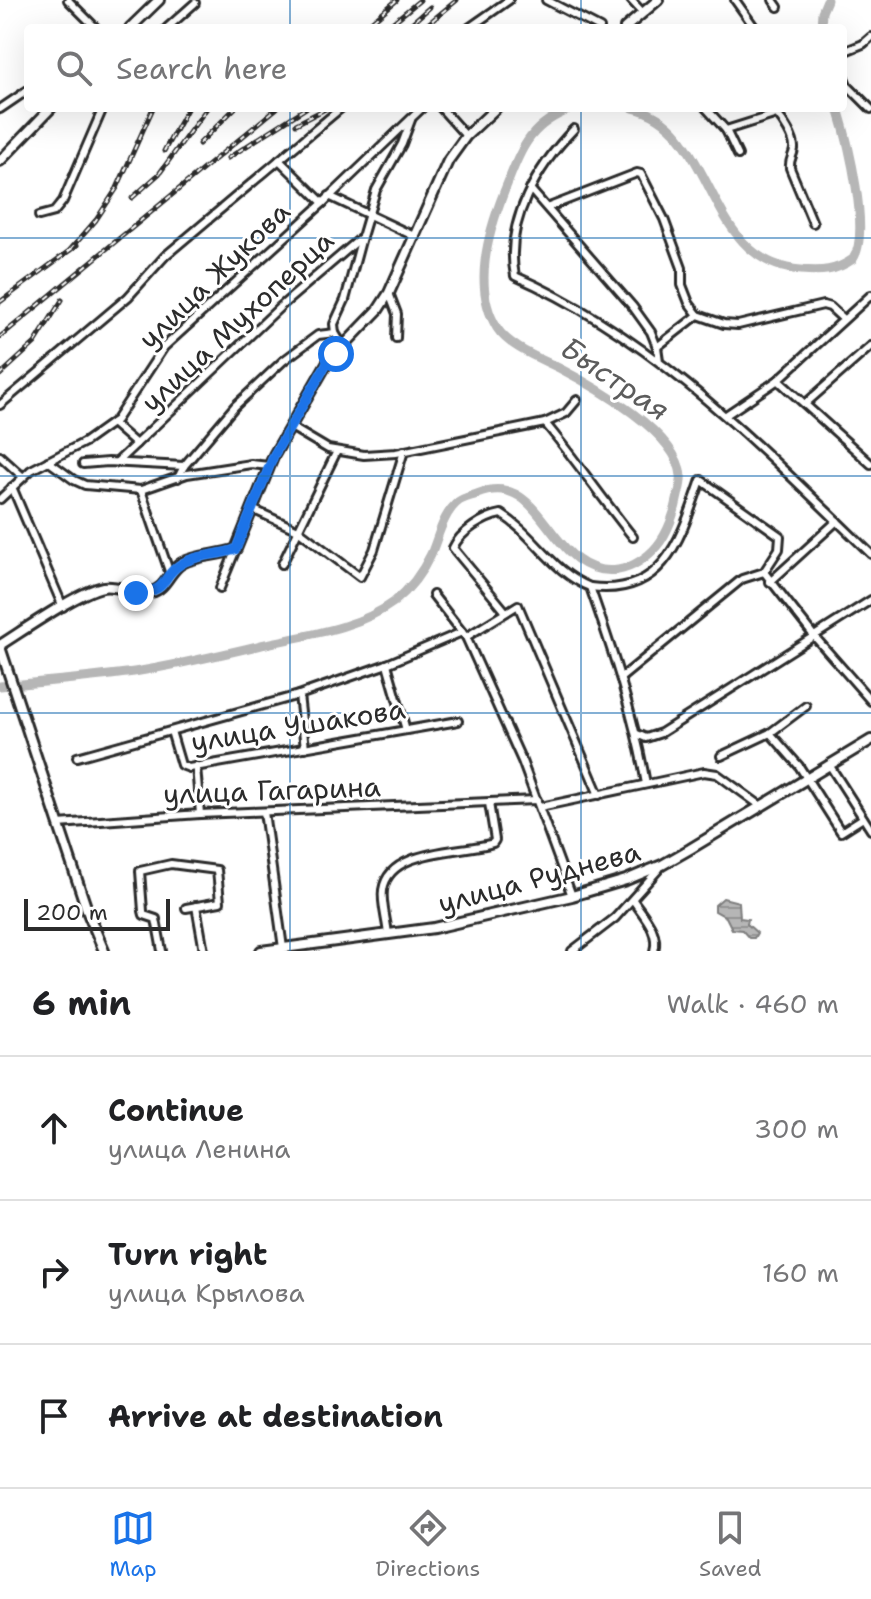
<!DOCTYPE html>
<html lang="en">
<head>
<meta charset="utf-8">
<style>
  :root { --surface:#fff; --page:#f6f6f6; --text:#202124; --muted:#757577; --line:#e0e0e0; --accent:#1a73e8 }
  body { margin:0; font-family:"Shantell Sans",sans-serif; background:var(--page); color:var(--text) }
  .scale { position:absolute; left:24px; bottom:20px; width:146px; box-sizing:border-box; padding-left:8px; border:4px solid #2b2b2b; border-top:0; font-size:22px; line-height:28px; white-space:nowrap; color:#2b2b2b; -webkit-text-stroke:6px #fff; paint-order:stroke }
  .stop { position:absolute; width:24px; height:24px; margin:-18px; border:6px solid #1a73e8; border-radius:50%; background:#fff }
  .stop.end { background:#1a73e8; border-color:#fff; box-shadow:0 2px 8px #0008 }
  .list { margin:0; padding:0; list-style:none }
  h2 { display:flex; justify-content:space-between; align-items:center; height:104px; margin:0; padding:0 32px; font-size:34px }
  h2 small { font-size:26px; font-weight:400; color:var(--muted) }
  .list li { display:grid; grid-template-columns:52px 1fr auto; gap:24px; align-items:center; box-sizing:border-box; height:144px; padding:0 32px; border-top:2px solid var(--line) }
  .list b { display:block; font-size:30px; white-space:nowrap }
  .list p { margin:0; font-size:26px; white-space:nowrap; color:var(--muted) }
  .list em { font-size:26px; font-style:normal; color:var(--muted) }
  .icon { flex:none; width:44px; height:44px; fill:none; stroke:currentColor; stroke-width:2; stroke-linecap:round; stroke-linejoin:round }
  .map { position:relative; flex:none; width:871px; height:951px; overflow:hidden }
  .search { position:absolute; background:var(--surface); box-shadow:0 8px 32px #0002; left:24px; right:24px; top:24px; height:88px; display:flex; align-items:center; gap:20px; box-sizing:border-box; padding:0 28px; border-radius:8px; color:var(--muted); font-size:30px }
  .sheet { height:536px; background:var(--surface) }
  nav { display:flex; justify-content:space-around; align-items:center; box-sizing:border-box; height:112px; border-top:2px solid var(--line); background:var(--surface); font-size:22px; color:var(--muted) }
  nav a { display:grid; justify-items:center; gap:4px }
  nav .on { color:var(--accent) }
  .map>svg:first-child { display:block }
  .water { fill:url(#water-rules); stroke:#7e7e7e; stroke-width:2 }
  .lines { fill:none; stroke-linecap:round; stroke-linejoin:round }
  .river { stroke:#b6b6b6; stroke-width:9 }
  .street-casing { stroke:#2b2b2b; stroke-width:12 }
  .secondary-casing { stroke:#2b2b2b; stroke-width:14 }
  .street { stroke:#fff; stroke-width:6 }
  .secondary { stroke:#fff; stroke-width:8 }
  .rail-casing { stroke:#2b2b2b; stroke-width:5 }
  .rail { stroke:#fff; stroke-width:2; stroke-dasharray:6; stroke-linecap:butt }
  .route { stroke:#1a73e8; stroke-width:10 }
  .grid { fill:none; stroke:#1f6fb2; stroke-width:2; stroke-opacity:0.55 }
  .labels { text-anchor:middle; stroke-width:6; stroke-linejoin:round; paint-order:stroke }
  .street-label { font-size:28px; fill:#2b2b2b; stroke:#fff }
  .water-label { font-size:30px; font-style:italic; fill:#5c5c5c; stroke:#fff }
</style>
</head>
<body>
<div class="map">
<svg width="871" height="951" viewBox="0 0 871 951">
  <defs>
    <pattern id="water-rules" width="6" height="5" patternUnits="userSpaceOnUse" patternTransform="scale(2)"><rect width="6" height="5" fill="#b6b6b6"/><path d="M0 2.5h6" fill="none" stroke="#949494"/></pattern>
  </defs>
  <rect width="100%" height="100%" fill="#fff"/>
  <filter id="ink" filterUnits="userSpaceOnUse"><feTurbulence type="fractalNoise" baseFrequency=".0125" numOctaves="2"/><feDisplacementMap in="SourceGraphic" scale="16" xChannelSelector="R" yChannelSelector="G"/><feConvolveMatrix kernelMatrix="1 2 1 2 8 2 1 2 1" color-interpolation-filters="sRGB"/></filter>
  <g filter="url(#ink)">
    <polygon class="water" points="723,898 739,902 740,918 748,919 747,924 757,933 754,938 749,938 742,930 732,929 726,917 715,911 715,905"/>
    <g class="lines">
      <g class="river">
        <polyline points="821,28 822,12 827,0"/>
        <path d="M633,108C717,125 703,263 801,270C821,272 836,271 853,259C871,234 848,141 838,108"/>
        <path d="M0,686C45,682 90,678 134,672C179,665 223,654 266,644C308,635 359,628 394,602C410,589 422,573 431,554C438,538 443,513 459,501C463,498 472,496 477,494C545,466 549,580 618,570C632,568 648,557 657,546C668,533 675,512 678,496C679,491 682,482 681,476C678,433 594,386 559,368C539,358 509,347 497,328C472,288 488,233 504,192C521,150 528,124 574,108"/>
      </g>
      <g class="street-casing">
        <g id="street">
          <polyline points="68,0 96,28"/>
          <polyline points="546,0 600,28"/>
          <polyline points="631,0 643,13"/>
          <polyline points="735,0 755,28"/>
          <polyline points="773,0 778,7"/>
          <polyline points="167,28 195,3"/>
          <polyline points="469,28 509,0"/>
          <polyline points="843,52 863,44 871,37"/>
          <polyline points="843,75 847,85 871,109"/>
          <polyline points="441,108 466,136"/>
          <polyline points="706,108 726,130 738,155"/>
          <polyline points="0,109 28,90"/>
          <path d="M574,129C538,166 504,222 515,276C655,337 763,450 871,554"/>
          <path d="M726,130L777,114C783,121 795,139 794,149C793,157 789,159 790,168L813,223"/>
          <polyline points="279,160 323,203"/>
          <polyline points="531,190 633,307 651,332 657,347 659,361"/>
          <polyline points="329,196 416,237"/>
          <polyline points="549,207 637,173 641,174 664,219 682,268 682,285 689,303 698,315 724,324 738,325 823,305 830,307 843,319"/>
          <polyline points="39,216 54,212 63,201 103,108"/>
          <polyline points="389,293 397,314 396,338"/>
          <polyline points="343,346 335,333 334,324 345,300 362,237"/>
          <polyline points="657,347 698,315"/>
          <polyline points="778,380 871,464"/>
          <polyline points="805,404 871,346"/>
          <polyline points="0,405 128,297 165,256 341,108"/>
          <polyline points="726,415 778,380 871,295"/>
          <polyline points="112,423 136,444"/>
          <path d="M545,423C576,460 603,500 633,537"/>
          <polyline points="291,427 328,449 364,455 396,453 545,423 566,413 577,400"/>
          <polyline points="0,456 23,477"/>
          <polyline points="48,461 74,480 85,485 141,490 187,474 251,464 269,466"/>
          <polyline points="117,462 280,307 362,237 376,190 402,144 411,120"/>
          <polyline points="83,464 108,462 184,466"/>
          <polyline points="178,478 184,466 235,406 283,361 318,335 335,333"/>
          <polyline points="12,487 63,607"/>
          <polyline points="141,490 170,574"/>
          <polyline points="0,499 31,470 85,442 116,420 164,347 323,203 422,108"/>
          <polyline points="252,509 298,530 360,577 374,550 404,451"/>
          <polyline points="282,564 337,451"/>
          <polyline points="764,572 814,636 871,701"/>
          <polyline points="770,582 837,521"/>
          <path d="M590,587C665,597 681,537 701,480L780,536L779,549L764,572L742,579L622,677"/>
          <polyline points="220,588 236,549"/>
          <polyline points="433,595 466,637 522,761 572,896"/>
          <path d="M506,612L453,548C460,532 484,517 501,514C535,535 552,572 590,587C613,652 634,716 646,784"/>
          <polyline points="466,637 518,605 599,795"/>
          <polyline points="387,664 406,730"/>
          <polyline points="299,695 305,748"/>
          <polyline points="171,731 181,765 189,768 458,721"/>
          <polyline points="770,733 799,766 841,832 863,818"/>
          <polyline points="637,734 646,738 661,733 871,600"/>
          <polyline points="721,756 770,733 806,706"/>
          <polyline points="77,757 299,695 387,664 462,632"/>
          <polyline points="196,766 200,814"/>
          <polyline points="830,766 871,830"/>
          <polyline points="540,807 704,772 717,774 761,806"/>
          <polyline points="264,812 283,948"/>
          <polyline points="58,824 200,814 537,800"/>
          <path d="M633,900C643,915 660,932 654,951"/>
          <polyline points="196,906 204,951"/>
          <path d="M388,935C387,921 381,903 383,890C389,848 462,853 493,843L495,840L489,803"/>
          <polyline points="162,951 156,919 144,915 143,911 140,871 171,864 217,870 220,902 186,908"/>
          <polyline points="572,951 615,918 659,869"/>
        </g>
      </g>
      <g class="secondary-casing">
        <g id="secondary">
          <polyline points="130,28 159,0"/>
          <polyline points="625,28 658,0"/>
          <polyline points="0,161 51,108"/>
          <path d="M0,645C24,630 78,592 103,587C118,584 135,596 151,592C167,588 169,570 182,563C199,554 219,556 236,549L274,455L327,363L378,310L389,293L448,161L466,136L496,108"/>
          <polyline points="0,647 88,913 104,951"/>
          <polyline points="261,951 434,928 572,896 626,880 662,865 690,849 871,740"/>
        </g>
      </g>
      <use href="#street" class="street"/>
      <use href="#secondary" class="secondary"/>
      <g class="rail-casing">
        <g id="rail">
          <polyline points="364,28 397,0"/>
          <polyline points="386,28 420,0"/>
          <polyline points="406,28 430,7"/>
          <polyline points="423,28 457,0"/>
          <polyline points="296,124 327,108"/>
          <polyline points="199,144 235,108"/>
          <polyline points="164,151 187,109"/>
          <polyline points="228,158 306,108"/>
          <polyline points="132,198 159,174 207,108"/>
          <polyline points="70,250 96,220 117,188 153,108"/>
          <polyline points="0,302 77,245"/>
          <polyline points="0,337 277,108"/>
          <polyline points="0,375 35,343 62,300"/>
        </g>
      </g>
      <use href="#rail" class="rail"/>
    </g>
  </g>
  <g class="lines" filter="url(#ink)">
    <path class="route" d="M136,593C172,591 158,578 181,564C197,554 218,556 236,549L274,455L327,363L336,354"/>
  </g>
  <path class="grid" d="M290,0V28M581,0V28M290,108V951M581,108V951M0,238H871M0,476H871M0,713H871"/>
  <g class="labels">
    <g class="street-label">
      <text transform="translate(214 275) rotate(-44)" y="10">улица Жукова</text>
      <text transform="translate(237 321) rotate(-43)" y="10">улица Мухоперца</text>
      <text transform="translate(298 725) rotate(-9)" y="10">улица Ушакова</text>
      <text transform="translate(272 790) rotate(-2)" y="10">улица Гагарина</text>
      <text transform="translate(539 877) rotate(-15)" y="10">улица Руднева</text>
    </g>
    <g class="water-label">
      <text transform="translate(615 379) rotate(34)" y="10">Быстрая</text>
    </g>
  </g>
</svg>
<div class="scale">200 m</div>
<div class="stop" style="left:336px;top:354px"></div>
<div class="stop end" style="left:136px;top:593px"></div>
<div class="search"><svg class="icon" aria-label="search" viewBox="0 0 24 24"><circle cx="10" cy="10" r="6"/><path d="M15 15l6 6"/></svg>Search here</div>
</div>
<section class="sheet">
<h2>6 min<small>Walk · 460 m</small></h2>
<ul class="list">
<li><svg class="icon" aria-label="ahead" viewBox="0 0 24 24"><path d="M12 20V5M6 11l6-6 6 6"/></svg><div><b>Continue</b><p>улица Ленина</p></div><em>300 m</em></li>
<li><svg class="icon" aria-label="right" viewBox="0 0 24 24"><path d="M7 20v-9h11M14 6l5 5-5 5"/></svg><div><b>Turn right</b><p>улица Крылова</p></div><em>160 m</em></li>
<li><svg class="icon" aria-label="arrive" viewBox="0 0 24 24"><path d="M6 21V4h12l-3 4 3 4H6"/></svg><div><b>Arrive at destination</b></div></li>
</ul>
</section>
<nav>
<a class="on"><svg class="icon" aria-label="map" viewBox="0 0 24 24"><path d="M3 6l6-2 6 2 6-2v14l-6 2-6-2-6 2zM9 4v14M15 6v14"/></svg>Map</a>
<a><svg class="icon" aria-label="directions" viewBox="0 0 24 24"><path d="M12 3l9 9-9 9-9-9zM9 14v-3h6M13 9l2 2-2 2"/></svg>Directions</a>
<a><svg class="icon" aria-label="saved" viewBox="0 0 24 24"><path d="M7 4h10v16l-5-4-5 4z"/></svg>Saved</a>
</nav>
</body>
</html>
